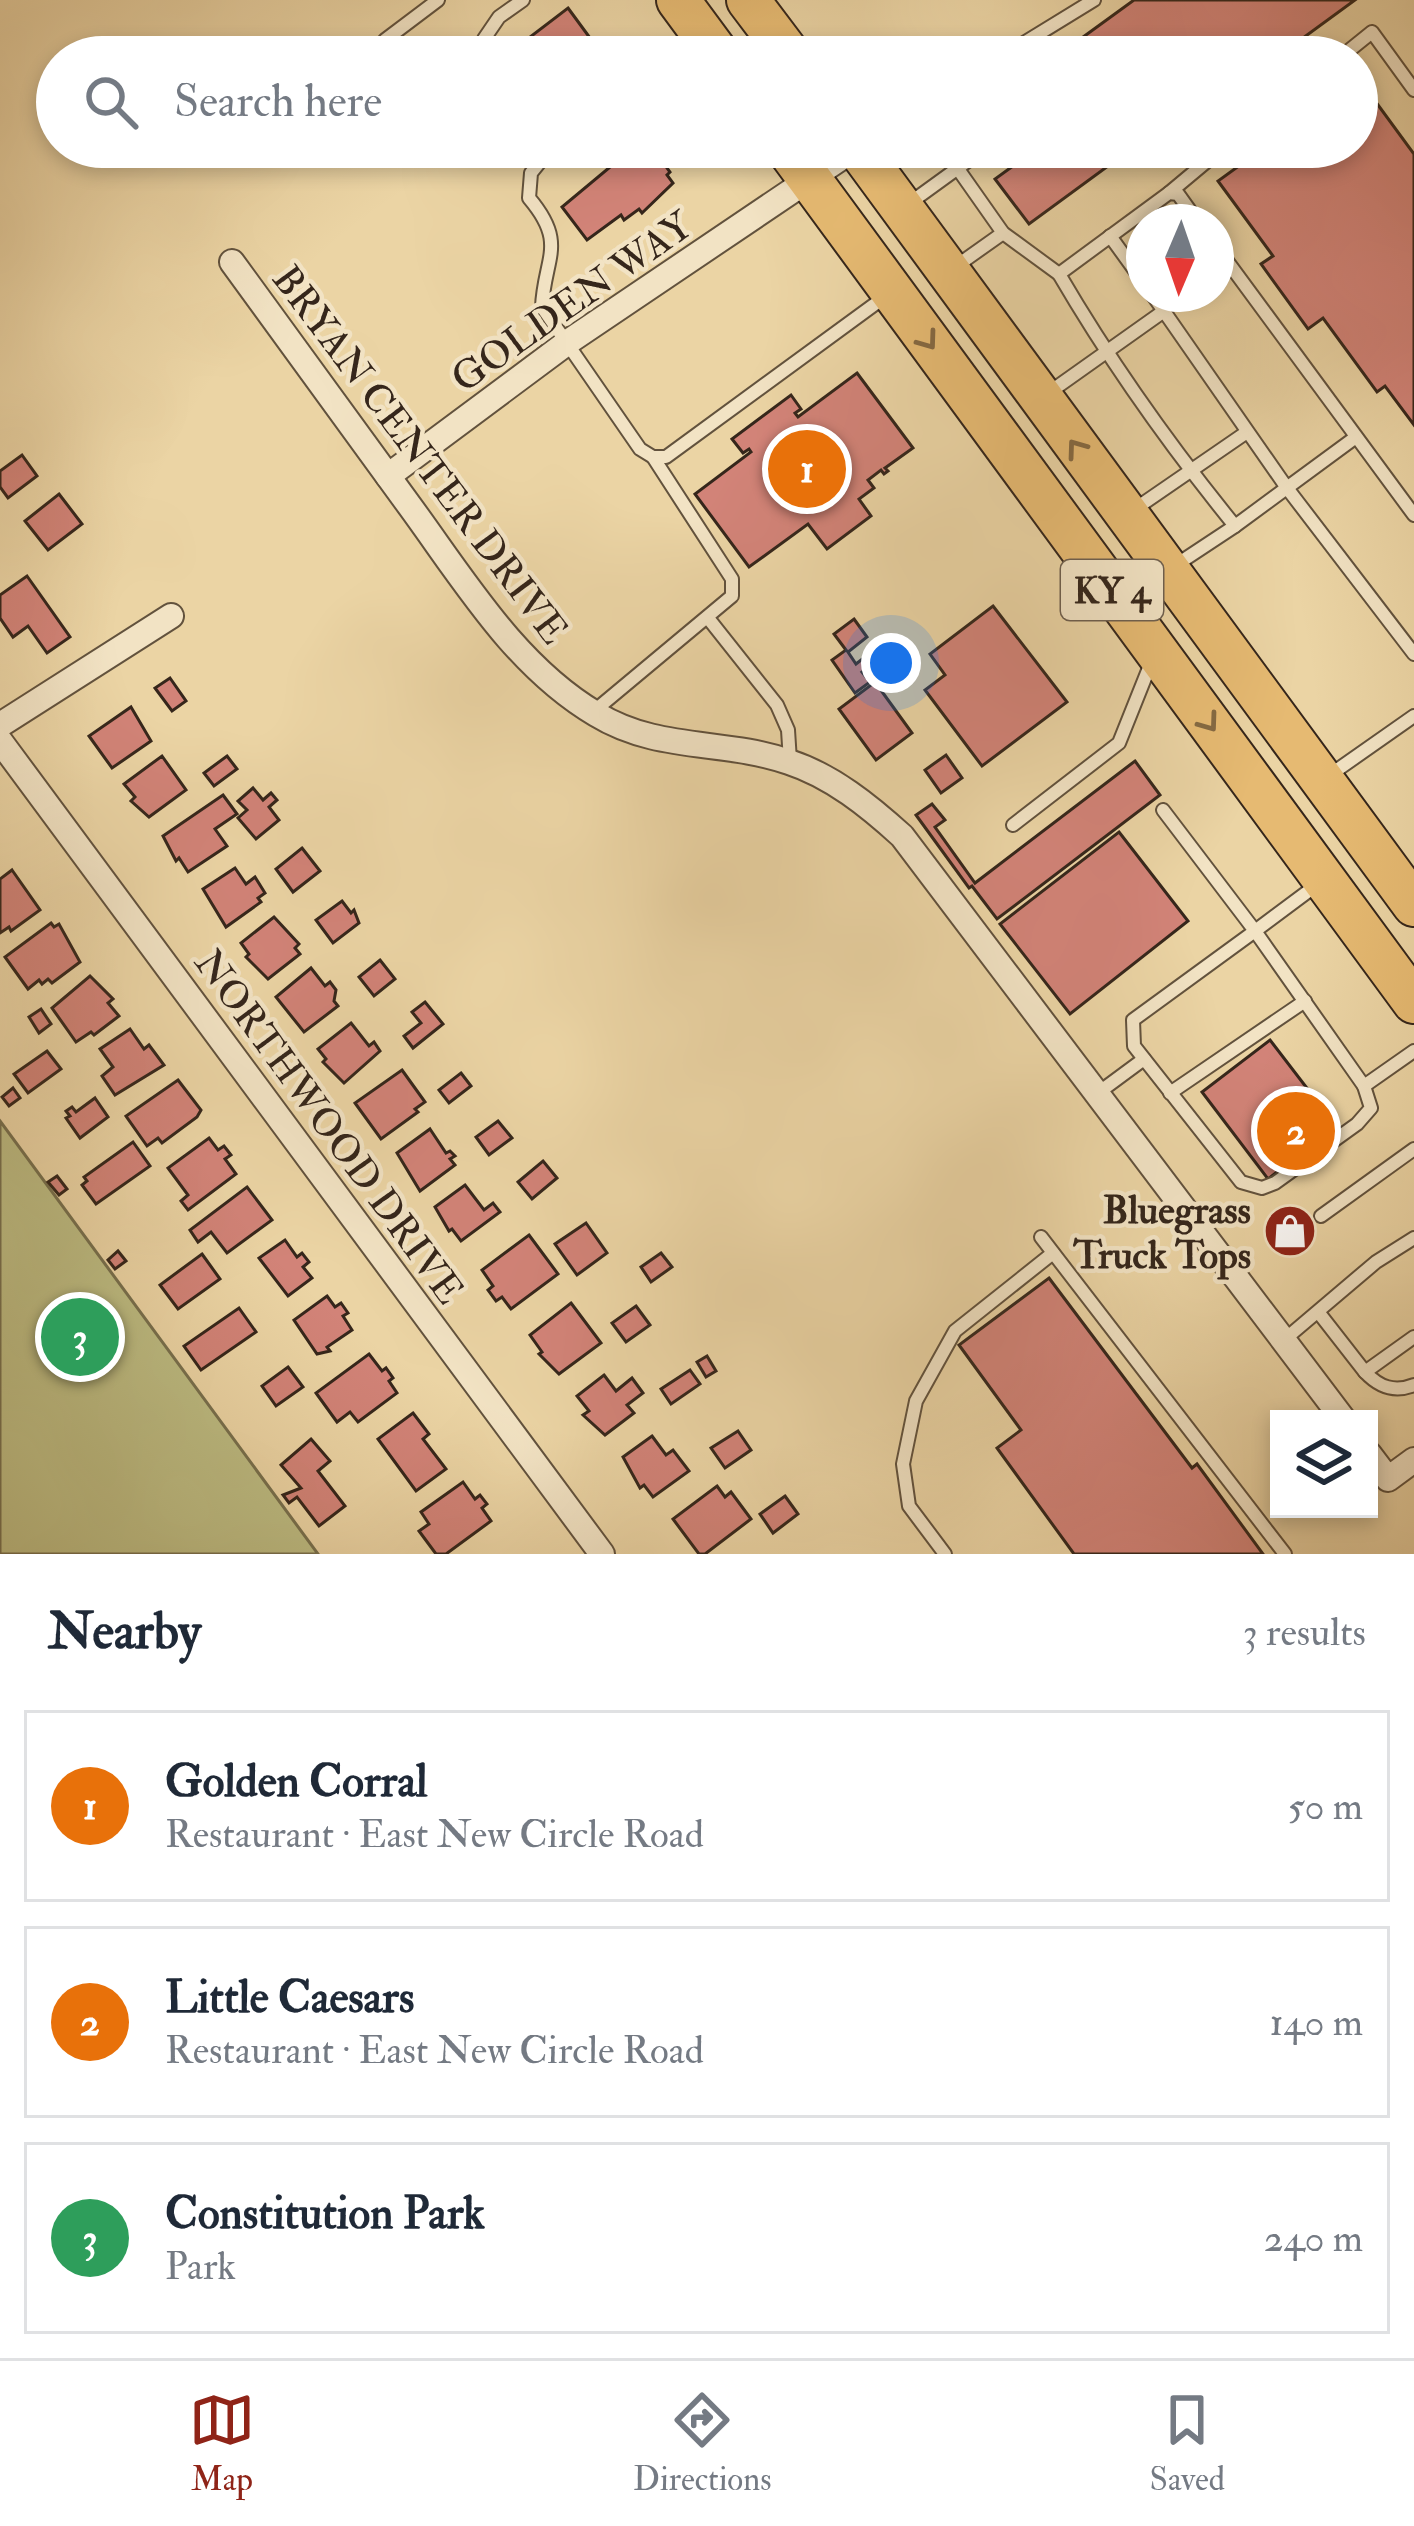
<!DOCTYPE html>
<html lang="en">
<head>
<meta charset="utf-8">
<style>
  :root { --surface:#fff; --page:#f2f2f3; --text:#1f2937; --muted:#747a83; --line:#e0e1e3; --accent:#8f2418 }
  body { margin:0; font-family:"IM FELL Double Pica",serif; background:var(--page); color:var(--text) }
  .controls { position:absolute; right:36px; bottom:36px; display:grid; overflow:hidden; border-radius:0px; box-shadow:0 6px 18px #0003 }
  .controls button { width:108px; height:108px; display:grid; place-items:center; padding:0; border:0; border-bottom:3px solid var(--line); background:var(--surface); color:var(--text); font:60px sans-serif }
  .compass { position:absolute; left:1126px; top:204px; width:108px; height:108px; border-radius:50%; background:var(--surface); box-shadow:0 6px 18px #0003; rotate:182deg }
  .you { position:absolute; left:891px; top:663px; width:42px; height:42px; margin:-30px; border:9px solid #fff; border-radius:50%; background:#1a73e8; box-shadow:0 0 0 18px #1a73e833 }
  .badge { display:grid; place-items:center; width:78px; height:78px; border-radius:50%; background:var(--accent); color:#fff; font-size:39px; font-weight:700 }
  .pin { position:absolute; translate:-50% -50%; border:6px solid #fff; box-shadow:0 3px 12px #0006 }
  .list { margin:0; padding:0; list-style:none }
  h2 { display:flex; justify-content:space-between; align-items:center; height:156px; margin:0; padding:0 48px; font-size:51px }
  h2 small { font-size:39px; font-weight:400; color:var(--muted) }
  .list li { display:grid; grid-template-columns:78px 1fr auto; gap:36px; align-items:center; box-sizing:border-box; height:192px; margin:0 24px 24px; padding:0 24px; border:3px solid var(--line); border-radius:0px }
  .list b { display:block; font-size:45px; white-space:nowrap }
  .list p { margin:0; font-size:39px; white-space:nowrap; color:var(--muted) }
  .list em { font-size:39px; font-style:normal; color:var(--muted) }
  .icon { flex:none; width:66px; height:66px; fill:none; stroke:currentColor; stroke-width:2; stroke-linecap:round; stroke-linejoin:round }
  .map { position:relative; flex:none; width:1414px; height:1554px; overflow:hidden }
  .search { position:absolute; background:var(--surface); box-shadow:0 6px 18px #0003; left:36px; right:36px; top:36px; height:132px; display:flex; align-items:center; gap:30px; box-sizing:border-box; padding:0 42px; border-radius:66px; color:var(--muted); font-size:45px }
  .sheet { height:804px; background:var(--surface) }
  nav { display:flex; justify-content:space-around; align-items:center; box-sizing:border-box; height:168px; border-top:3px solid var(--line); background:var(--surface); font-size:33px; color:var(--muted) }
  nav a { display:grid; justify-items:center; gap:6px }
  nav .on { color:var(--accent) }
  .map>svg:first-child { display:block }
  .green { fill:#bcbb82; stroke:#78704e; stroke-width:3 }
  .building { fill:#d28378; stroke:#35261b; stroke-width:3 }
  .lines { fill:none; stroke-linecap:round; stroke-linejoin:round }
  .lane-casing { stroke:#62523d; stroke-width:16 }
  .street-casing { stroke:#62523d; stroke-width:28 }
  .highway-casing { stroke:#35261b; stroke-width:46 }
  .lane { stroke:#f2e3c4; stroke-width:12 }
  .street { stroke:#f2e3c4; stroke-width:24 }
  .highway { stroke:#e6ba72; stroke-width:42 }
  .oneway { stroke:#856942 }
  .labels { text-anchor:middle; stroke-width:9; stroke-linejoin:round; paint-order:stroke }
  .shield { fill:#f2e3c4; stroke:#6e5f4e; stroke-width:3 }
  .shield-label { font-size:36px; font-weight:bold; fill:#35261b }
  .street-label { font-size:39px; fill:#35261b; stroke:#f2e3c4 }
  .poi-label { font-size:39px; font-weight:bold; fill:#35261b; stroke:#f2e3c4; text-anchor:end }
</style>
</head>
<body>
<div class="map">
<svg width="1414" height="1554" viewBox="0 0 1414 1554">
  <rect width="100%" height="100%" fill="#ebd4a4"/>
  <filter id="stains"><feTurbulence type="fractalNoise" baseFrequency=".00167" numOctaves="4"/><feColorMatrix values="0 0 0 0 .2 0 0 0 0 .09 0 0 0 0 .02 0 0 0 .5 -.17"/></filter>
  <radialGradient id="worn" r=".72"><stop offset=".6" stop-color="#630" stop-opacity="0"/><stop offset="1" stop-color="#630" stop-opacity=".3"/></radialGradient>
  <polygon class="green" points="0,1121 318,1554 0,1554"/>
  <g class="building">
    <polygon points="1134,0 1355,0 1277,57 1073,57 1068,48"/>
    <polygon points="568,8 604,57 518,57 513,50"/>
    <polygon points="1359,79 1414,154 1414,425 1385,386 1377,392 1323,318 1308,329 1261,264 1273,256 1218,181 1265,147 1357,147"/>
    <polygon points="634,147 652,147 670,172 667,175 673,183 642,213 639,209 624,220 621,215 587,240 562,207"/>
    <polygon points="1039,147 1134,147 1029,224 995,179"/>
    <polygon points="857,373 913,448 885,468 888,471 884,474 881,470 868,480 874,488 859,499 871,516 827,549 808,524 749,567 695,494 751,452 749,449 743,453 732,439 791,395 801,409 795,413 798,417"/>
    <polygon points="22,455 37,476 8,498 0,487 0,471"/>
    <polygon points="59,494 82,524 48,550 25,521"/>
    <polygon points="27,576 70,637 47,653 28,626 13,637 0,618 0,595"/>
    <polygon points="993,606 1067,702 982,766 925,690 945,675 930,654"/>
    <polygon points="854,619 867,637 848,652 856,664 866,656 873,665 862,672 870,682 855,693 832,660 846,650 834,634"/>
    <polygon points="170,678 186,701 172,711 155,688"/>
    <polygon points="875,682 912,733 876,760 839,709"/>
    <polygon points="131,707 151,741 112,768 89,736"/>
    <polygon points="946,755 962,778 941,793 925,770"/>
    <polygon points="162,756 186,790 149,817 131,801 135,797 124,784"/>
    <polygon points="227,756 237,769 214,786 204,773"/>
    <polygon points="1135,761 1160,795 997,919 972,886 969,888 916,815 932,804 945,820 935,827 975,883"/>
    <polygon points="253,788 263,800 271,793 277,800 269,807 279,820 256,839 238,818 247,810 238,801"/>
    <polygon points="223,795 237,814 215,829 227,846 188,872 179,858 176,861 163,836"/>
    <polygon points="1119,832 1188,921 1070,1014 1000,924"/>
    <polygon points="302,848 320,871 293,892 276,869"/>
    <polygon points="235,868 246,884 255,877 265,893 258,898 261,902 226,927 203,889"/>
    <polygon points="12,870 40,910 11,931 9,927 0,933 0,879"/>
    <polygon points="342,901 351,913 354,910 359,923 333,943 316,920"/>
    <polygon points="274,917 299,944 295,948 300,954 268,979 246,957 249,954 241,943"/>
    <polygon points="51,923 54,927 59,924 80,962 52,983 48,979 42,984 39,980 28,989 5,957"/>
    <polygon points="380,960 395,979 374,996 359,977"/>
    <polygon points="311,968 325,986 330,982 336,990 334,1001 338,1006 304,1032 276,997"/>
    <polygon points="90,976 113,999 108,1003 119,1016 94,1035 91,1032 76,1042 52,1008"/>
    <polygon points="425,1002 443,1024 413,1048 404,1036 421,1023 412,1012"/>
    <polygon points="41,1009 51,1024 39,1033 29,1017"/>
    <polygon points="351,1023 369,1046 374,1042 380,1051 344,1083 323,1062 326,1059 318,1049"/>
    <polygon points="130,1029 144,1049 149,1045 164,1065 115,1095 102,1076 113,1067 100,1049"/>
    <polygon points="1270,1040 1336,1126 1268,1179 1202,1092"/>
    <polygon points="47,1051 61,1069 28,1093 14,1074"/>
    <polygon points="402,1070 425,1102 415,1109 418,1112 381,1139 355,1103"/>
    <polygon points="461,1073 471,1086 449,1103 439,1090"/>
    <polygon points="178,1080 201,1110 197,1117 162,1143 158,1138 147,1146 126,1116"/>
    <polygon points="13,1088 20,1098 9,1106 2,1097"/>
    <polygon points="95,1098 108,1117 80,1138 66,1118 70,1116 66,1111 72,1107 76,1112"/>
    <polygon points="498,1121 512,1138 489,1155 476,1137"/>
    <polygon points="430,1129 446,1153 450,1151 455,1156 450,1159 455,1165 420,1191 397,1153"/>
    <polygon points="209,1138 218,1150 224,1146 231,1155 225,1159 236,1174 188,1210 181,1201 188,1195 168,1168"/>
    <polygon points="133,1142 150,1166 96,1204 82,1185 87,1181 84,1177"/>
    <polygon points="543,1161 557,1178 532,1199 518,1182"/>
    <polygon points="57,1176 67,1189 59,1195 48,1182"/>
    <polygon points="465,1185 484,1210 493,1203 500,1212 461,1241 452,1229 449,1231 435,1207"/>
    <polygon points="247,1187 272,1220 227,1253 211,1232 198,1242 190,1230"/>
    <polygon points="586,1223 607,1253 577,1275 555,1244"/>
    <polygon points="529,1235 558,1274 511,1309 502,1297 496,1301 488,1290 493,1286 482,1270"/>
    <polygon points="285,1240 297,1257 302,1253 309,1262 303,1267 312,1278 288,1296 259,1258"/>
    <polygon points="118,1251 126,1261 115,1269 108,1260"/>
    <polygon points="661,1253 672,1267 651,1282 641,1267"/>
    <polygon points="202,1254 220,1279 178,1309 160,1285"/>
    <polygon points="1049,1278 1192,1468 1197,1464 1263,1554 1074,1554 997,1448 1021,1430 959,1345"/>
    <polygon points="327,1296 335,1307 341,1303 348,1313 343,1316 352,1330 327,1347 330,1351 317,1354 294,1320"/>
    <polygon points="571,1303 601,1343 559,1374 539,1354 542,1352 530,1335"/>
    <polygon points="636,1306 650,1325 626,1342 612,1323"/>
    <polygon points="239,1308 256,1332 201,1370 184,1346"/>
    <polygon points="369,1354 382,1371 386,1368 393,1378 389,1381 397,1393 358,1422 350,1412 337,1422 316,1393"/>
    <polygon points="707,1356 716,1371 706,1377 697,1362"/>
    <polygon points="288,1367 303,1387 276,1406 262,1386"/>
    <polygon points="690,1370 700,1384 671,1404 661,1389"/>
    <polygon points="604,1375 616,1391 632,1378 643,1393 627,1405 634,1413 605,1435 583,1415 589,1411 577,1396"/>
    <polygon points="413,1413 429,1434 423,1439 446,1469 416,1491 378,1439"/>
    <polygon points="738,1431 751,1450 725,1468 711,1448"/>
    <polygon points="652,1436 666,1455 673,1450 689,1471 653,1497 644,1485 640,1488 623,1457"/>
    <polygon points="311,1439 330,1461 318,1471 345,1506 319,1526 297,1497 289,1503 283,1495 301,1488 281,1465"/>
    <polygon points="463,1482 475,1499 480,1495 487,1504 482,1508 491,1521 446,1554 436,1554 419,1531 429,1524 421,1512"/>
    <polygon points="717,1486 725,1497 731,1492 751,1519 705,1554 699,1554 673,1519"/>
    <polygon points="785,1496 798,1514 773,1533 760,1514"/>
  </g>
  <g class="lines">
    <g class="lane-casing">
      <g id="lane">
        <polyline points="385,40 438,0"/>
        <polyline points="494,57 484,39 499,17 523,0"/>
        <polyline points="676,57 699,41"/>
        <polyline points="1001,57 1094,0"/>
        <polyline points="1341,57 1372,32 1414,90"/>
        <path d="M552,147L531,173L529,198C568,244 544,258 542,307L640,449L653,457H666L886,296"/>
        <polyline points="958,169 1003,233 1059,274"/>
        <polyline points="1169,193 1224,147"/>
        <polyline points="907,205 987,147"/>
        <path d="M1198,222L1178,194L1169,193L1059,274C1111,363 1170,446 1235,526L1356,437"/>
        <polyline points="1110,236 1144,283"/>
        <polyline points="1216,246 1414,515"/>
        <polyline points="955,267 1003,233"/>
        <polyline points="1152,294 1287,488 1414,654"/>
        <polyline points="1047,394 1164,311"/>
        <polyline points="1135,509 1247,432"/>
        <polyline points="1176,565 1235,526"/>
        <polyline points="708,618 777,705 788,730 790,761"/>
        <polyline points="593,712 732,596 732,579 653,457"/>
        <polyline points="1327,777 1414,716"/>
        <polyline points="1163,810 1255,931 1133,1020 1134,1046 1241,1182 1262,1188 1275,1183 1357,1124 1371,1108 1364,1086"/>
        <polyline points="1013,825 1119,743 1151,663"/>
        <polyline points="1318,884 1255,931 1364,1086 1414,1051"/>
        <polyline points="1098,1093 1144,1059"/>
        <polyline points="1170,1093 1305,1001"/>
        <polyline points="1321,1216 1414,1149"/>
        <polyline points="1041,1237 1285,1554"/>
        <polyline points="1319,1313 1365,1372 1414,1337"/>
        <polyline points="1284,1340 1376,1262 1414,1238"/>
        <path d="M1365,1372C1379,1387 1394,1393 1414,1385"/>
        <polyline points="945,1554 909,1506 903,1464 916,1401 955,1331 1053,1253"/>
      </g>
    </g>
    <g class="street-casing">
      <g id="street">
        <path d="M232,262C291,343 350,424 409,505C464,580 515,666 596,714C658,752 723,739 789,762C832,776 869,806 902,836L1343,1419"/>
        <polyline points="388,476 568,342 857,147"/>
        <polyline points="0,725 171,616"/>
        <polyline points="0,741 602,1554"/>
        <polyline points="1369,1454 1388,1479 1414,1460"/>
      </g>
    </g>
    <g class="highway-casing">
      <g id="highway">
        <polyline points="678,0 720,57"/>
        <polyline points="748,0 791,57"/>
        <polyline points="786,147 1414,1002"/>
        <polyline points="857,147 1414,905"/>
      </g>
    </g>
    <use href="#lane" class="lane"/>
    <use href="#street" class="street"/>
    <use href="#highway" class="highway"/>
  </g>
  <defs><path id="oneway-chevron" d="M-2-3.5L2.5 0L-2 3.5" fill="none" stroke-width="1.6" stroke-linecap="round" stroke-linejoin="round" transform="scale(3)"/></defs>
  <g class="oneway">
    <use href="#oneway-chevron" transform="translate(928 341) rotate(54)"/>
    <use href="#oneway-chevron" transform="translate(1076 448) rotate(-126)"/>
    <use href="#oneway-chevron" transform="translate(1209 723) rotate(54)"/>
  </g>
  <defs>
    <g id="shop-disc" transform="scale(2.7)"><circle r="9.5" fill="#8f2418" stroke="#f2e3c4"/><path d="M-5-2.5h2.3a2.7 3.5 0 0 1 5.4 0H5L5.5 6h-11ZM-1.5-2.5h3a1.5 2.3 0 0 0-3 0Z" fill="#fff"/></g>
  </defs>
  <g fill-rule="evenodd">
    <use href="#shop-disc" x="1290" y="1231"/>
  </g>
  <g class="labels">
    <rect class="shield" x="1061" y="560" width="102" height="60" rx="9"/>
    <g class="shield-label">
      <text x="1112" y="603">KY 4</text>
    </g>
    <g class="street-label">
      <text transform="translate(571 301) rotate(-35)" y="14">GOLDEN WAY</text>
      <text transform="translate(421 454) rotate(53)" y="14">BRYAN CENTER DRIVE</text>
      <text transform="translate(330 1126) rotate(54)" y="14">NORTHWOOD DRIVE</text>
    </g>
    <g class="poi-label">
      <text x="1251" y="1223">Bluegrass<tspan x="1251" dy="45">Truck Tops</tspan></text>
    </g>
  </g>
  <rect width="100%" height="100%" filter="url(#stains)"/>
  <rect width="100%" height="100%" fill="url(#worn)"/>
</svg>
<div class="controls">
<button><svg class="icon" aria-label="layers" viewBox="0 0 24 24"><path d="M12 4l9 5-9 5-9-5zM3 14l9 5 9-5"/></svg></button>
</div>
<svg class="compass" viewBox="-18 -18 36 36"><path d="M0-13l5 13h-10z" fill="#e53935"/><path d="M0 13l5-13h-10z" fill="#747a83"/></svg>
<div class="you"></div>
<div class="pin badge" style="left:807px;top:469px;background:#e8710a">1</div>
<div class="pin badge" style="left:1296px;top:1131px;background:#e8710a">2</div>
<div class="pin badge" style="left:80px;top:1337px;background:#2e9e5b">3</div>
<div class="search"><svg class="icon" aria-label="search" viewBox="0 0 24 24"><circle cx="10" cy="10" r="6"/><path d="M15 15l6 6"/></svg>Search here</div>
</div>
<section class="sheet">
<h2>Nearby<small>3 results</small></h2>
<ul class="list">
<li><span class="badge" style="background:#e8710a">1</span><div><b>Golden Corral</b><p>Restaurant · East New Circle Road</p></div><em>50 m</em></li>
<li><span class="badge" style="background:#e8710a">2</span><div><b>Little Caesars</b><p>Restaurant · East New Circle Road</p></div><em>140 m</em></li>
<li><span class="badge" style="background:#2e9e5b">3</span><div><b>Constitution Park</b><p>Park</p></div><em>240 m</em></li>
</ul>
</section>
<nav>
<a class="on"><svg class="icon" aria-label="map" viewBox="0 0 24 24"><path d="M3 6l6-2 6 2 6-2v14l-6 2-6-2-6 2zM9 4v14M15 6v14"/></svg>Map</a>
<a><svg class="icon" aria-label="directions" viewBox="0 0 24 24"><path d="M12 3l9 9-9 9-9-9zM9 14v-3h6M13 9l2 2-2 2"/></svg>Directions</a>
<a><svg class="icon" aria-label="saved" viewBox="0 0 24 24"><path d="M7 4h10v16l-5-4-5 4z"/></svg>Saved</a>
</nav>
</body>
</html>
